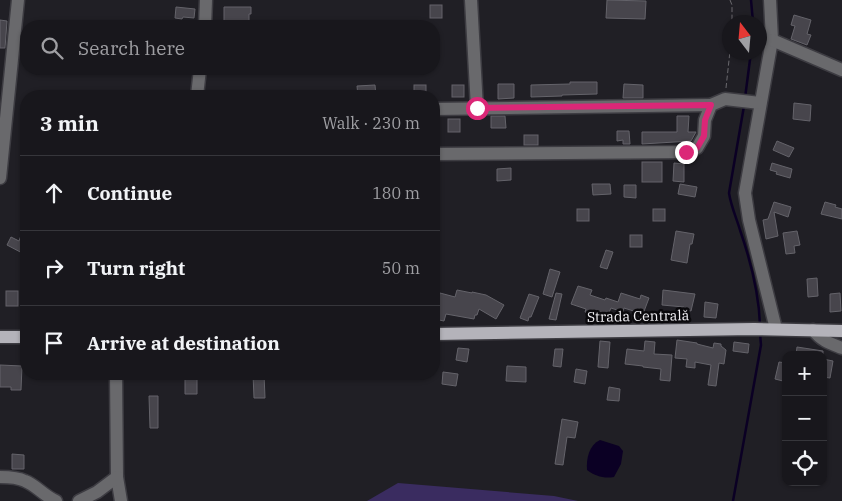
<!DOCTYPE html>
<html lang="en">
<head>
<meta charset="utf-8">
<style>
  :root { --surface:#18171c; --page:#252429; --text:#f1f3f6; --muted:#9f9fa3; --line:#36363b }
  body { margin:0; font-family:"IBM Plex Serif",serif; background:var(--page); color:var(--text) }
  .controls { position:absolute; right:15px; bottom:15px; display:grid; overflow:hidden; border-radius:10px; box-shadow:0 1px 4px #0004 }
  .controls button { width:45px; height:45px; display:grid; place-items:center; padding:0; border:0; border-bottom:1px solid var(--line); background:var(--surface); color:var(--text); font:25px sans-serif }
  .compass { position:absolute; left:722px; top:15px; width:45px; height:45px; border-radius:50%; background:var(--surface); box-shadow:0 1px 4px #0004; rotate:344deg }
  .stop { position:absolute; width:15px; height:15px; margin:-11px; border:4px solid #db2777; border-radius:50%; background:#fff }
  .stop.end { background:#db2777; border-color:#fff; box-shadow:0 1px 5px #0008 }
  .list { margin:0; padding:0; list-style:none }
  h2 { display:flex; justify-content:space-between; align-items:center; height:65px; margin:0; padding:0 20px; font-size:21px }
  h2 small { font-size:16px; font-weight:400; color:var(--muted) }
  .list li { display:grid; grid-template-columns:32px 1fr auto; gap:15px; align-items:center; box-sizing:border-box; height:75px; padding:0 20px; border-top:1px solid var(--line) }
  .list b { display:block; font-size:19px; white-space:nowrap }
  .list em { font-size:16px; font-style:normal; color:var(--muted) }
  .icon { flex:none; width:28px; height:28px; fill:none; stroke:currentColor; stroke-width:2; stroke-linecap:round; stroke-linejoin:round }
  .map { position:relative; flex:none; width:842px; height:501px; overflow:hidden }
  .search { position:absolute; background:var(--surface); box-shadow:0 1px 4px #0004; left:20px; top:20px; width:420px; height:55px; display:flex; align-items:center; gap:12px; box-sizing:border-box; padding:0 18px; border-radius:20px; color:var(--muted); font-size:19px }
  .panel { position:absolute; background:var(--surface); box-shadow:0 1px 4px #0004; left:20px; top:90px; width:420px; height:290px; border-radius:20px }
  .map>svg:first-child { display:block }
  .green { fill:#3a2c60 }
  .water { fill:#0b0024 }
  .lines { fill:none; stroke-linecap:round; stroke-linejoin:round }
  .stream { stroke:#0b0024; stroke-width:2.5 }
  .building { fill:#47454c; stroke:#64636a }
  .minor-casing { stroke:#3d3c42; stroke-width:15 }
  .major-casing { stroke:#3d3c42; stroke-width:15 }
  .path { stroke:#6a696e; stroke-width:1; stroke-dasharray:5 2.5; stroke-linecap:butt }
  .minor { stroke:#69696c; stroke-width:12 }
  .major { stroke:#b4b3ba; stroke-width:12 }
  .route { stroke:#db2777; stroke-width:6 }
  .labels { text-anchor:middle; stroke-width:5; stroke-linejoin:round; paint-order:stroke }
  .street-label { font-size:14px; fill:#f1f0f4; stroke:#0a090c }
</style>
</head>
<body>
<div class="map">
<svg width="842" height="501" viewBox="0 0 842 501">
  <rect width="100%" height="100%" fill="#201f25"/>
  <polygon class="green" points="398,483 554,496 578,501 367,501"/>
  <path class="water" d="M600,440L619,446L623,451L621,464L614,477C604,479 595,476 587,470C586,459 589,445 600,440Z"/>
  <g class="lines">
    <g class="stream">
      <polyline points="751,0 753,22"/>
      <polyline points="745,98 751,52"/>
      <path d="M744,106L729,193C731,206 736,217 740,230C750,259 759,295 760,325"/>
      <polyline points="733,501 761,345 760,333"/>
    </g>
  </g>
  <g class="building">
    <polygon points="607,0 646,1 645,19 606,18"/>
    <rect x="430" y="5" width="12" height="13"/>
    <polygon points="176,7 195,9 194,18 183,17 182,19 175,18"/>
    <polygon points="224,7 251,7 251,14 249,14 249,26 224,26"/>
    <polygon points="794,15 811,20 807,34 811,35 807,45 791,39 795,26 791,25"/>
    <polygon points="0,20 7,21 5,48 0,48"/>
    <polygon points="570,82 597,82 597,94 562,95 562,96 531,97 531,85 570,84"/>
    <polygon points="498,84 514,84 514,98 498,99"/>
    <polygon points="624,84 643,85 643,98 623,98"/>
    <polygon points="375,85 376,96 358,96 357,86"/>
    <rect x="414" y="85" width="12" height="11"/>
    <rect x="452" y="85" width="12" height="12"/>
    <polygon points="794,103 811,105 810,121 793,119"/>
    <polygon points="491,116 505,116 506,128 491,128"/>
    <polygon points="677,116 689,116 688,132 696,132 691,141 642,144 642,132 677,132"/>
    <rect x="448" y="119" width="12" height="13"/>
    <polygon points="617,131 629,131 630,144 623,144 623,140 617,141"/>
    <rect x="524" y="135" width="14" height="10"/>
    <polygon points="777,141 794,148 789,157 773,150"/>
    <rect x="642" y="162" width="20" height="20"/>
    <polygon points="674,163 684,164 684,182 673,181"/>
    <polygon points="772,163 792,169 790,178 776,174 777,172 770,170"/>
    <polygon points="511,168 511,180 497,181 497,169"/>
    <polygon points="592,184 610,184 611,194 593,195"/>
    <polygon points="680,184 697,187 695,197 678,194"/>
    <polygon points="624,185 636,185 636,198 624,197"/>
    <polygon points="774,202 791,207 788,217 774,212 778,236 766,239 763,220 768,219"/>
    <polygon points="825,202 836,205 835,207 842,209 842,219 821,214"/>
    <rect x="577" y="209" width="12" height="12"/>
    <rect x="653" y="209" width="12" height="12"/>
    <polygon points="25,224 26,224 26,255 7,245 11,237 19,241"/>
    <polygon points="676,231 694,234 692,244 690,244 687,263 671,260"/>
    <polygon points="797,231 800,245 794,246 795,253 786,254 783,233"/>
    <rect x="630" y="235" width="12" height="12"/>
    <polygon points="606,250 613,252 607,269 600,267"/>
    <polygon points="550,269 560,272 552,297 543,294"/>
    <polygon points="817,278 818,296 808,297 807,279"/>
    <polygon points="578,286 592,290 590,295 605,300 606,298 618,302 621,293 640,299 641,295 649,298 643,314 624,308 623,312 611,308 607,317 594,312 593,315 585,312 586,309 571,304"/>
    <polygon points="457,290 472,293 472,292 486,295 504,305 496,319 479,309 477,315 475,315 474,319 446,314 444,321 434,319 440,293 455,297"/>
    <polygon points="663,290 695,294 691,311 684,309 684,307 662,305"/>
    <rect x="6" y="291" width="12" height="15"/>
    <polygon points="556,293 562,294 556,320 549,319"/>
    <polygon points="840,293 841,311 830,312 830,294"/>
    <polygon points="529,294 539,297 531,317 529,317 528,321 520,318"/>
    <polygon points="705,302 718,304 716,318 704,317"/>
    <polygon points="677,340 697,343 697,344 713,348 714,343 721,344 721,346 726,350 724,364 719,363 716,386 708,385 711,365 695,362 695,368 686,367 687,359 675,358"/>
    <polygon points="600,341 610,342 608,368 598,367"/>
    <polygon points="645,341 655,342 654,354 672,355 670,381 660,380 661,369 643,367 643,366 625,364 627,349 644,351"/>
    <polygon points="734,342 749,344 748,353 733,351"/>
    <polygon points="797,347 823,351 823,355 796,355"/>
    <polygon points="458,348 469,349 467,362 456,360"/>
    <polygon points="555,349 563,349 561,367 553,366"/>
    <polygon points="823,359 833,361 830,378 823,377"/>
    <polygon points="779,362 786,363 783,381 775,379"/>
    <polygon points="0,365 22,366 21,390 11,390 11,387 0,387"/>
    <polygon points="507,366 526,367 526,382 506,381"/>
    <polygon points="576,369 587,371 585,384 574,382"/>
    <polygon points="443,372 458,374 456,386 442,384"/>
    <polygon points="253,374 264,374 265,398 254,398"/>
    <polygon points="197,375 197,394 185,394 185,376"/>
    <polygon points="609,387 620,389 619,401 607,400"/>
    <polygon points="149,396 158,396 158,428 150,428"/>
    <polygon points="562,419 578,422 575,438 567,437 563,465 555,464"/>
    <polygon points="12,454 24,455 24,469 12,469"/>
  </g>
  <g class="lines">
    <g class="minor-casing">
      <g id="minor">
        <polyline points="471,0 477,108"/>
        <polyline points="770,0 772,40 745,193 749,220 776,329"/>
        <polyline points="205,26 206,0"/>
        <polyline points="772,40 842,70"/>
        <polyline points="197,96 200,69"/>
        <polyline points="434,109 711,105"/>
        <polyline points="434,154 686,152 697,148 704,136 705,120 711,105 725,99 760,103"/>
        <polyline points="0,178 18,0"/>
        <path d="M813,330C822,341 829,343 842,348"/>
        <polyline points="116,374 117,477 121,501"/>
        <path d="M0,477C8,477 17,477 25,481C36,485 44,496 56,501"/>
        <polyline points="79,501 97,492 117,477"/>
      </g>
    </g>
    <g class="major-casing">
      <g id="major">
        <polyline points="434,334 754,329 842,331"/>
        <polyline points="0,337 26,337"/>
      </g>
    </g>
    <g class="path">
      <polyline points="730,0 732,5 732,22"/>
      <polyline points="726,88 730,51"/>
    </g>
    <use href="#minor" class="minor"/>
    <use href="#major" class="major"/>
  </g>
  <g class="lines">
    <polyline class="route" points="477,108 711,105 705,120 704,136 697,148 686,152"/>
  </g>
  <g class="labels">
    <g class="street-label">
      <text transform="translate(638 316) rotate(-1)" y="5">Strada Centrală</text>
    </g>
  </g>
</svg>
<div class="controls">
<button>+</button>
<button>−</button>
<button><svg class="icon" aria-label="locate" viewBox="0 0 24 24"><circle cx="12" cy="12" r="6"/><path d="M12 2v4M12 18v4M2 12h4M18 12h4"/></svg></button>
</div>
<svg class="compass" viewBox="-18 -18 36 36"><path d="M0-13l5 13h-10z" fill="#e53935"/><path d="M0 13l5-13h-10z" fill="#9f9fa3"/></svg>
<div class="stop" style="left:477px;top:108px"></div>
<div class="stop end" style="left:686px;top:152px"></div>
<div class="search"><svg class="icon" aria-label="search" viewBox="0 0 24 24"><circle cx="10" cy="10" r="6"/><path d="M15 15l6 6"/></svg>Search here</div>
<section class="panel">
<h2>3 min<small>Walk · 230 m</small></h2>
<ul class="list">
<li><svg class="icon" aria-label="ahead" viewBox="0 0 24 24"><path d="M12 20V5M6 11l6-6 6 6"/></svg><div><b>Continue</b></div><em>180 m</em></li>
<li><svg class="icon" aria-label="right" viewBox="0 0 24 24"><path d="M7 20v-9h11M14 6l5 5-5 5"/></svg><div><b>Turn right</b></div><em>50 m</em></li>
<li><svg class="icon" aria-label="arrive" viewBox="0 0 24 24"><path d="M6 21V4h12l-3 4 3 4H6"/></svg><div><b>Arrive at destination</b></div></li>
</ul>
</section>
</div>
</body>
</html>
